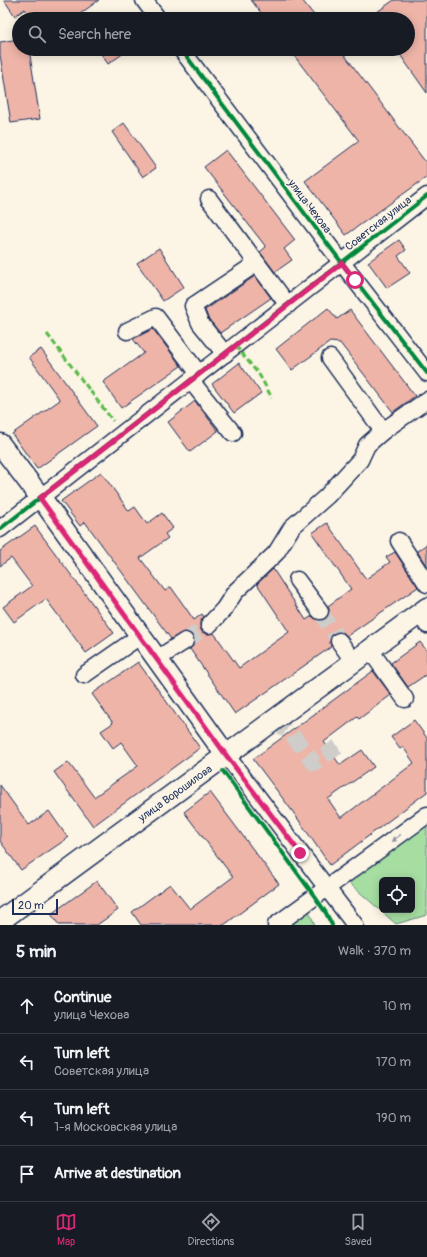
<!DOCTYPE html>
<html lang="en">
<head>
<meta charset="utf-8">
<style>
  :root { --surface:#171b24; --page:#242831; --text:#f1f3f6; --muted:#9ea1a6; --line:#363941; --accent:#db2777 }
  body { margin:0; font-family:Pangolin,sans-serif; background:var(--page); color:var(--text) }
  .controls { position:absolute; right:12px; bottom:12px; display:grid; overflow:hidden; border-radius:6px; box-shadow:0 2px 10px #0003 }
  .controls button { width:36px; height:36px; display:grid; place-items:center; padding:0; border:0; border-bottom:1px solid var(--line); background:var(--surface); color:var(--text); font:20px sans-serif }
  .scale { position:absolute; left:12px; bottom:10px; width:46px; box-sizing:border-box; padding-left:4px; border:2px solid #1b2f5e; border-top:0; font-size:11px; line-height:14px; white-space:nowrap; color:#1b2f5e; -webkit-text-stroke:3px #fcf5e5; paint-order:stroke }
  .stop { position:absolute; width:12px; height:12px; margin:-9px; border:3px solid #db2777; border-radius:50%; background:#fff }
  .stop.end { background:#db2777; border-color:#fff; box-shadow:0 1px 4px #0008 }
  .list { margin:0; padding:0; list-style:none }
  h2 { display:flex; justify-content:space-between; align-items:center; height:52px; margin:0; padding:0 16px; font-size:17px }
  h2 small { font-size:13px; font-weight:400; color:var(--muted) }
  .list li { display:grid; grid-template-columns:26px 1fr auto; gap:12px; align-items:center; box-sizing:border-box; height:56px; padding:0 16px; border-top:1px solid var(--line) }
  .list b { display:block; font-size:15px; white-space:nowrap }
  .list p { margin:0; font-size:13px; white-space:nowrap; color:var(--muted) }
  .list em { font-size:13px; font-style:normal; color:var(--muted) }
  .icon { flex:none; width:22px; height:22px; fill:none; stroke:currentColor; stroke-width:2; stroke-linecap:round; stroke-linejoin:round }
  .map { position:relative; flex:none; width:427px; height:925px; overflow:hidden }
  .search { position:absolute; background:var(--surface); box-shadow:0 2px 10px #0003; left:12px; right:12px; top:12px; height:44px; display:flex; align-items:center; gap:10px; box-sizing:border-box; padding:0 14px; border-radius:22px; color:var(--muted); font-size:15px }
  .sheet { height:276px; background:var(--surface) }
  nav { display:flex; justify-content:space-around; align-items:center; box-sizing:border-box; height:56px; border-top:1px solid var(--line); background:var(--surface); font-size:11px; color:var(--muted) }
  nav a { display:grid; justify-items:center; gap:2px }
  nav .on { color:var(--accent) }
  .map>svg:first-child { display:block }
  .green { fill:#a6dda1; stroke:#608680; fill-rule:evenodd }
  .building { fill:#eeb4a8; stroke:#1b2f5e }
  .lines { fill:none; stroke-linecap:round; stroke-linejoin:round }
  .minor-tunnel { stroke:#cfcdca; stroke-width:16; stroke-dasharray:16 8; stroke-linecap:butt }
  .minor-casing { stroke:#1b2f5e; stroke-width:19 }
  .major-casing { stroke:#1b2f5e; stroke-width:23 }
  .minor { stroke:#fcf5e5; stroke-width:16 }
  .major { stroke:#fcf5e5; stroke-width:20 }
  .quiet { stroke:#58b947; stroke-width:3; stroke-dasharray:6 3; stroke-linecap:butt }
  .cycleway-casing { stroke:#fcf5e5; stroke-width:6 }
  .cycleway { stroke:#00873e; stroke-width:4 }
  .oneway { fill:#8c92a2 }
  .route { stroke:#db2777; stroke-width:5 }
  .labels { text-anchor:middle; stroke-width:3.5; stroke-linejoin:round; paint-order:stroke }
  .street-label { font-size:11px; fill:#1b2f5e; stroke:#fcf5e5 }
</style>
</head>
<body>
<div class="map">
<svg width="427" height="925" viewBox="0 0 427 925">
  <rect width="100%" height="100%" fill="#fcf5e5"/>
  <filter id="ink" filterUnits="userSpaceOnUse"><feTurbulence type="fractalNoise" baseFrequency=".025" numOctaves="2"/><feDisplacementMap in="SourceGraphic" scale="8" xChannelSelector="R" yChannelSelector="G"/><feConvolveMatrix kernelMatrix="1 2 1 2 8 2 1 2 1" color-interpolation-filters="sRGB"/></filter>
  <g filter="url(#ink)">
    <g class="green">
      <path d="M427,824V915L396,924L348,882ZM382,880H412V910H382Z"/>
      <polygon points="308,909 315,925 285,925"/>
    </g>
    <g class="building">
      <polygon points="4,0 99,0 73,19 32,19 25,9 15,16"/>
      <polygon points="251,0 302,0 317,19 266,19"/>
      <polygon points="394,0 427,0 427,93 396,49 408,49 408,19 367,19"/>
      <polygon points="19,39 19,49 29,49 40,119 11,123 0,55 0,42"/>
      <polygon points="98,49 130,49 108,64"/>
      <polygon points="289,49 340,49 427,164 427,177 346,235 305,181 359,141"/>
      <polygon points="124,123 156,168 143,177 112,132"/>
      <polygon points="226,150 295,240 284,249 292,260 275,272 260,252 266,247 204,167"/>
      <polygon points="399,240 406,250 398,256 410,273 387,288 368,262"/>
      <polygon points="159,248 184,287 163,301 137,263"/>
      <polygon points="255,276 271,298 220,333 208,318 205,310"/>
      <polygon points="328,308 337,319 350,310 415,396 393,412 340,343 330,342 292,370 276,349"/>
      <polygon points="153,329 181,366 121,408 103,382 144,353 133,339"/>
      <polygon points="41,349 97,426 37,469 12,434 60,400 29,357"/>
      <polygon points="239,363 261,393 234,413 212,384"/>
      <polygon points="195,401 218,431 190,452 168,422"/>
      <polygon points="101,472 129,511 135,507 147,524 162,513 173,528 165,534 168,538 140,558 165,591 171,587 194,620 202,614 204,617 200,622 200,627 202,632 207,634 214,633 239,668 289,632 257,584 273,569 306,620 312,616 317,620 321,620 325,619 329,614 329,610 328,606 351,589 312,533 327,523 366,579 390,562 386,557 395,552 418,587 347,636 343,632 338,632 334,633 330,637 330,642 331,647 235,714 190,649 193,646 194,641 193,636 189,632 184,632 171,639 85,522 80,526 61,501"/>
      <polygon points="35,526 114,633 86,653 46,599 14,622 3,607 32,586 11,558 0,566 0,551"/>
      <polygon points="427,544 427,567 417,551"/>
      <polygon points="420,642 427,651 427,674 408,687 391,663"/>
      <polygon points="138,662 200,748 93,826 54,772 68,762 94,797 138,766 121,742 113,748 101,731 113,723 92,694"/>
      <polygon points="373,671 391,695 359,719 357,717 324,742 340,765 362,750 374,767 328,799 341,818 414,763 403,747 400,749 391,737 414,720 427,738 427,792 330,865 293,812 253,759"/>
      <polygon points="0,785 29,825 49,811 68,838 21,870 0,841"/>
      <polygon points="210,792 279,884 224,925 141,925 132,912 170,884 190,909 233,877 184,812"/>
      <polygon points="97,881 118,910 97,925 59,925 51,914"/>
    </g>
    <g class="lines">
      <g class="minor-tunnel">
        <polyline points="320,611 339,641"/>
        <polyline points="185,641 209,625"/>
        <polyline points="275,719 281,726 290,732 314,763 340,745"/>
      </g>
      <g class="minor-casing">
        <g id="minor">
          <polyline points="144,0 158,19"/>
          <polyline points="181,49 342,263 427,373"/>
          <polyline points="209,199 288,305"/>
          <polyline points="127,331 156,317 199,374"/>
          <polyline points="225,354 200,323 193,306 257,263"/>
          <polyline points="330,358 383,431 427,400"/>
          <polyline points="191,381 233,433"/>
          <polyline points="0,529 427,196"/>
          <polyline points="399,541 427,584"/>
          <polyline points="297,580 320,611"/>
          <polyline points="420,613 427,625"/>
          <polyline points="209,625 224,609 235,592 276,553 292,527 327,496 360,460 367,445 383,431"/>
          <polyline points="339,641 354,662"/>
          <polyline points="369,651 375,657 405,699"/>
          <polyline points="157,659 185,641"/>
          <polyline points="84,675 140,636"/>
          <polyline points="226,755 355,925"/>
          <polyline points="276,925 427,815"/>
        </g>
      </g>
      <g class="major-casing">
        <g id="major">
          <polyline points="0,444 47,506 226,755"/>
          <polyline points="0,921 427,608"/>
        </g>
      </g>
      <use href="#minor" class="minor"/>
      <use href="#major" class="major"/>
      <g class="quiet">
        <polyline points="47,334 113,421"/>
        <polyline points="236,346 260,376 272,398"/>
      </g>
      <g class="cycleway-casing">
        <g id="cycleway">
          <polyline points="181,49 342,263 427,373"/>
          <polyline points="0,529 427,196"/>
          <polyline points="223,771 315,897 326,913 332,925"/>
        </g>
      </g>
      <use href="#cycleway" class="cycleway"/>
    </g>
    <defs><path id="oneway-solid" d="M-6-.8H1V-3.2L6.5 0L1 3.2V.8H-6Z"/></defs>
    <use class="oneway" href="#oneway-solid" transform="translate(396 838) rotate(143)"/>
  </g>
  <g class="lines" filter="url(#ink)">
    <polyline class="route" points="300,853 226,755 40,498 342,263 355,280"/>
  </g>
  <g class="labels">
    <g class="street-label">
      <text transform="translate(310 206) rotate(53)" y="4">улица Чехова</text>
      <text transform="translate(378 223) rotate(-38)" y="4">Советская улица</text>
      <text transform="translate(175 793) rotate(-36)" y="4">улица Ворошилова</text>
    </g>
  </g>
</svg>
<div class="controls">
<button><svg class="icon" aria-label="locate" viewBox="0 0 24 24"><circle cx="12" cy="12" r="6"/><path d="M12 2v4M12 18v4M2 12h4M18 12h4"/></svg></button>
</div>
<div class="scale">20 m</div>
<div class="stop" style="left:355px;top:280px"></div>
<div class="stop end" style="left:300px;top:853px"></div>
<div class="search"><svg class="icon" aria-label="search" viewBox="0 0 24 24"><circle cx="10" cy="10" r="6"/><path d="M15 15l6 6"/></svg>Search here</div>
</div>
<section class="sheet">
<h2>5 min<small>Walk · 370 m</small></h2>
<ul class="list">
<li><svg class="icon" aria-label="ahead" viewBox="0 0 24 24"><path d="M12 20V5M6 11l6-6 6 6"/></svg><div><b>Continue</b><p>улица Чехова</p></div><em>10 m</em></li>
<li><svg class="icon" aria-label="left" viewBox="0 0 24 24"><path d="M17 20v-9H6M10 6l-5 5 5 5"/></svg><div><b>Turn left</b><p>Советская улица</p></div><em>170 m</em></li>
<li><svg class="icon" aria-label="left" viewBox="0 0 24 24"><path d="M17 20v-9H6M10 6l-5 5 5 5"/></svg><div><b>Turn left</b><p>1-я Московская улица</p></div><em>190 m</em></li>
<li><svg class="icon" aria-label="arrive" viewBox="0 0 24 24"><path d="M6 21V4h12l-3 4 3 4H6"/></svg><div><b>Arrive at destination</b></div></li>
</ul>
</section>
<nav>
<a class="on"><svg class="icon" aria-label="map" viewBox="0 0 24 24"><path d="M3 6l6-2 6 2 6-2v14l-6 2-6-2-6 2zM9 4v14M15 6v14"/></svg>Map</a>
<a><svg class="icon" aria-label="directions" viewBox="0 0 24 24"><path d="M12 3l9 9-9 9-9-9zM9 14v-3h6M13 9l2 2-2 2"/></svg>Directions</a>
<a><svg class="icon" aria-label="saved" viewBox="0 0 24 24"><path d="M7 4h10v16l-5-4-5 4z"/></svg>Saved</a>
</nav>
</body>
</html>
